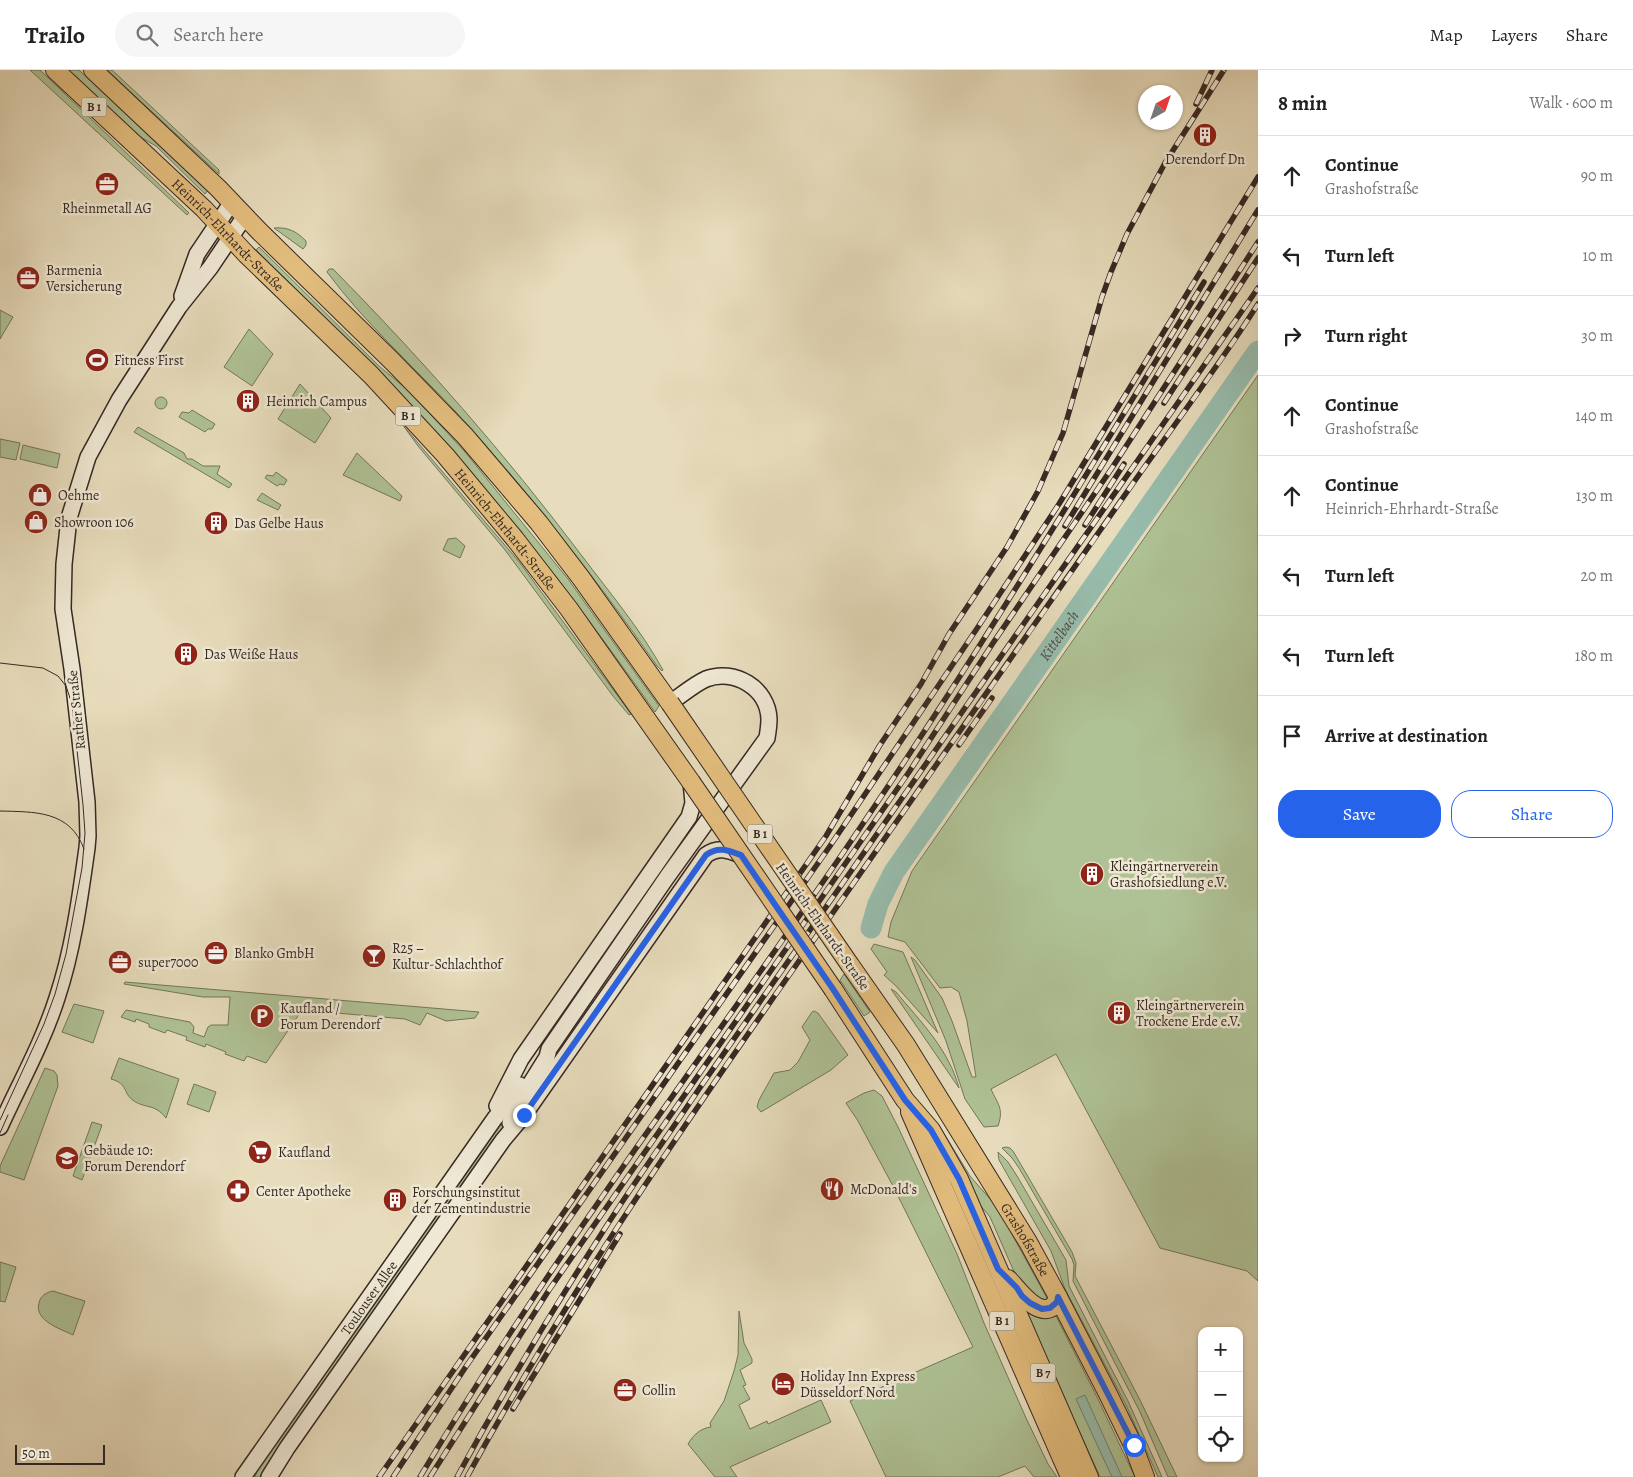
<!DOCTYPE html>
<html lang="en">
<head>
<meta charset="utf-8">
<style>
  :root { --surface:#fff; --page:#f6f6f6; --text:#222; --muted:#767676; --line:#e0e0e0; --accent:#2563eb }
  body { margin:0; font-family:Alegreya,serif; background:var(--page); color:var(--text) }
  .controls { position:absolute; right:15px; bottom:15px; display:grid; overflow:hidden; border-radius:10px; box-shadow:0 1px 4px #0004 }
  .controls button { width:45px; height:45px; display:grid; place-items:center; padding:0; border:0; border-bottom:1px solid var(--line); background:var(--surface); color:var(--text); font:25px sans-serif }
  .compass { position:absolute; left:1138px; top:15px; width:45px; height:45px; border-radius:50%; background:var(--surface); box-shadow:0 1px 4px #0004; rotate:40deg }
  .scale { position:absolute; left:15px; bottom:12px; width:90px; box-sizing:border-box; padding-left:5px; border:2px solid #372924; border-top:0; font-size:14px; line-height:18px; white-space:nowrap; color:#372924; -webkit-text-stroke:4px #efe8d3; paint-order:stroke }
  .stop { position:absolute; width:15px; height:15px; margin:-11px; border:4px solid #2563eb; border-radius:50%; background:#fff }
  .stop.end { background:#2563eb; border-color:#fff; box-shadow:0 1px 5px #0008 }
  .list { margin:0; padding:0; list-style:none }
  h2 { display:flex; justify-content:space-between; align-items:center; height:65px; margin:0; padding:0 20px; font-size:21px }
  h2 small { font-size:16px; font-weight:400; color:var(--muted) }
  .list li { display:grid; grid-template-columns:32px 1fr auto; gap:15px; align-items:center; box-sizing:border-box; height:80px; padding:0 20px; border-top:1px solid var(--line) }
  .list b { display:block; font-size:19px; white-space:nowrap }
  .list p { margin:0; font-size:16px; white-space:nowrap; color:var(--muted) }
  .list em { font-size:16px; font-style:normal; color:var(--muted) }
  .actions { display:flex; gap:10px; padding:15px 20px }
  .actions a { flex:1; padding:11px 0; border:1px solid var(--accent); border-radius:20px; text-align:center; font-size:18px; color:var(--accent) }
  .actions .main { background:var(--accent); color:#fff }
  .icon { flex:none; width:28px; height:28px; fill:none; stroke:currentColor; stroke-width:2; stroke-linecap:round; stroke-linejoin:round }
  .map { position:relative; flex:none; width:1258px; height:1407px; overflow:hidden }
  header { display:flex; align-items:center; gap:30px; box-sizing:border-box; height:70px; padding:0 25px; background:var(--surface); border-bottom:1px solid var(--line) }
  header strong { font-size:24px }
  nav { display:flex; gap:28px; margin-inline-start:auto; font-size:18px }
  .search { width:350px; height:45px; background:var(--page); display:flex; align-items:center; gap:12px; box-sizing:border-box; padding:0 18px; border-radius:28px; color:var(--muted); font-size:19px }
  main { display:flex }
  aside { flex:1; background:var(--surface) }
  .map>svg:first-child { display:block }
  .green { fill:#afc295; stroke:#73765c }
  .water { fill:#97bcac; stroke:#718176 }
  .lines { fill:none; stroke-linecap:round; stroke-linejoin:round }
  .river { stroke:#97bcac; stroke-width:21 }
  .secondary-casing { stroke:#372924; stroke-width:18 }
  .primary-casing { stroke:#372924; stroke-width:20 }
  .secondary { stroke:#efe8d3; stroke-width:15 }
  .primary { stroke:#e4be7e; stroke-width:18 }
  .tram { stroke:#372924; stroke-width:1 }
  .rail-casing { stroke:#372924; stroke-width:5.5 }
  .rail { stroke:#efe8d3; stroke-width:4; stroke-dasharray:11; stroke-linecap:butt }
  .primary-bridge-casing { stroke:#372924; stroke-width:20; stroke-linecap:butt }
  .primary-bridge { stroke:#e4be7e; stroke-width:18 }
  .route { stroke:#2563eb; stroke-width:6 }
  .labels { text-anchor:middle; stroke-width:5; stroke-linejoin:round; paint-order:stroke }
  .shield { fill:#efe8d3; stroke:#6e6258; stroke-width:1 }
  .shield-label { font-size:12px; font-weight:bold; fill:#372924 }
  .poi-label { font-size:14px; fill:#372924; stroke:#efe8d3; text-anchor:start }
  .street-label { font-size:14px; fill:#372924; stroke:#efe8d3 }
  .water-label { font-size:15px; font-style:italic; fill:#4f4e46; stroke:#efe8d3 }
</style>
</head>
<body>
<header>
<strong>Trailo</strong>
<div class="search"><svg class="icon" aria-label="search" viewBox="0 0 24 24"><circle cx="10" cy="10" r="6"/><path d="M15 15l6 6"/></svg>Search here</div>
<nav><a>Map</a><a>Layers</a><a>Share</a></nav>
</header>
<main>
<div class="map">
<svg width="1258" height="1407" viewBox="0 0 1258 1407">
  <rect width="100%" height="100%" fill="#e7dcbc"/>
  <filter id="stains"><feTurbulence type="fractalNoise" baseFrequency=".004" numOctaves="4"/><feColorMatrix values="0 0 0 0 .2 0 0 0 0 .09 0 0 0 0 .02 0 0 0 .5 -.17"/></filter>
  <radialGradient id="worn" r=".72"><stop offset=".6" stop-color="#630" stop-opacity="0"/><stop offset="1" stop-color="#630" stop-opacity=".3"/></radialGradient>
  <g class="green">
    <polygon points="30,0 40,0 189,143 187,145"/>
    <polygon points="68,0 79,0 208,120 205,124 156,76 135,64"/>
    <polygon points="107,0 112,0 219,100 219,104"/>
    <path d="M274,158C288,157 296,161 306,171V175L303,179Z"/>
    <path d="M259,177L379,296L409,321L465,382L568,509L659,636L655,642C603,569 551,497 493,429C419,341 338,260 256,180Z"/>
    <path d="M329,199H333C422,289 506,385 582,486C610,523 641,560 663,600L662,601L657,596C595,507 528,421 455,341C412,295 364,252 327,202Z"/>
    <polygon points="0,240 13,247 0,269"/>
    <polygon points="249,259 273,284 252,316 224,297"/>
    <path d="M1258,305V1211L1247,1201L1160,1178L1056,984L991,1019C998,1035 1004,1038 998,1056L984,1057L965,1029L946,971L911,887L915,890L942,928L952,951L972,1007H976L967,951L959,922L951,917L940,918L905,872L888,867L891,852L912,801Z"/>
    <polygon points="300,314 331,348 315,373 278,349"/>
    <circle cx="161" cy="333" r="6"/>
    <polygon points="192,340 215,354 212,359 208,359 205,362 179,347 182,342 189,343"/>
    <polygon points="402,354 520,493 631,644 629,645 613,626 505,480 418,376"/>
    <polygon points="138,357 184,383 187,389 192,389 203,396 220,396 217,404 232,414 229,418 134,362"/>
    <polygon points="0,369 20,373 16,390 0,387"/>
    <polygon points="23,375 60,384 57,398 20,389"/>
    <polygon points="357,383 402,426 400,431 343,405"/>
    <polygon points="276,402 287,410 284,415 280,414 277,416 265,408 267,405 273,406"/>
    <polygon points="262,423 281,435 278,440 257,430"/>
    <polygon points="456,468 465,476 460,488 443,480 448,469"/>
    <polygon points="874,874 903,882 938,963 896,916 884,905 887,902 871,879"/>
    <polygon points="844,904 870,942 864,946 840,910"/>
    <polygon points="125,912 479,942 475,948 446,951 427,943 420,955 405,949 302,940 266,993 247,986 244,991 225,984 226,982 206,974 205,977 186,970 187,967 167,960 165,963 149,957 149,954 136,949 135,952 121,947 126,940 190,952 194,957 193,963 204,967 208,957 211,955 228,955 230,927 203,927 124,914"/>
    <path d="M891,919L896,922C921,952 949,980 959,1018Z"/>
    <polygon points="74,934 104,941 93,973 62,962"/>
    <polygon points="814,941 818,943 848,985 831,1000 761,1042 757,1037 759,1030 774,1003 790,1000 798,992 810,970 802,957 812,942"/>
    <path d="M119,988L179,1009L166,1048C154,1033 146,1039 134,1031C122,1023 129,1014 111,1009Z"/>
    <polygon points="45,998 54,1001 57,1005 58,1016 24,1110 0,1102 0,1096"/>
    <polygon points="194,1014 216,1022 209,1042 187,1034"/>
    <polygon points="874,1020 882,1026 898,1057 957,1184 984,1253 1026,1348 1048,1394 1057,1407 1034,1407 1025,1396 998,1407 886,1407 850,1331 973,1277 893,1116 858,1051 846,1033 864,1023"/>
    <polygon points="509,1035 509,1051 262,1407 255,1407 259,1396"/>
    <polygon points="92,1052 102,1055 82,1110 73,1106"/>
    <polygon points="940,1057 970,1106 997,1137 1048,1230 1039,1233 1019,1213 990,1147 976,1130 938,1058"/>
    <polygon points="1006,1077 1010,1078 1013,1081 1072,1182 1076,1193 1075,1206 1140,1330 1177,1407 1168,1407 1140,1342 1073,1211 1074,1195 1072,1189 1019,1098 1012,1088 1002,1078"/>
    <polygon points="998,1082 1008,1092 1017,1106 1066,1190 1069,1216 1128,1331 1162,1407 1158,1407 1125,1333 1065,1219 1051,1181 999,1090"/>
    <polygon points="0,1192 16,1197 5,1232 0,1231"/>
    <path d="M53,1221L85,1231L73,1265C61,1259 34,1251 39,1233C40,1226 47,1222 53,1221Z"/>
    <polygon points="1027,1240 1055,1244 1098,1329 1135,1407 1100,1407 1025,1242"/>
    <path d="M739,1241L744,1273L752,1289V1293L740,1300L746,1315L743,1316L750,1329L739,1335L750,1359L767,1351L768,1354L821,1330L831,1352L730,1397L737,1407H715L688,1374C693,1365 701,1358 711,1357L710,1353L724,1331L734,1301L738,1285Z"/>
  </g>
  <polygon class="water" points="1085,1325 1122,1407 1112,1407 1076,1329"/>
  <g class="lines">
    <path class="river" id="s1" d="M871,858L878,834L894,802L1258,281"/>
    <g class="secondary-casing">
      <g id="secondary">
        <polyline points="182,226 197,184 232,132"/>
        <polyline points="497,1036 521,989 689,747 693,733 691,712"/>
        <path d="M510,1053L527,1019L547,987L549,979L667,807L767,668C768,662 769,655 769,649C768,618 734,598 706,609C693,615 682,625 670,633"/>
        <path d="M0,1057C19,1015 43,972 57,928C73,880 80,828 87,778L88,766L87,732L72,599L63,539L64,494L69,448L88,387L119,330L179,237L210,198L245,146"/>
        <path id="s2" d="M243,1407L495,1048L502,1040L520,1015"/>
        <path d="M269,1407L287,1378L503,1070L524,1045L706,785C718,776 728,780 741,785"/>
      </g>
    </g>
    <g class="primary-casing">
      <g id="primary">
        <path id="s3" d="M55,0L204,139L246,184L371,305L445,385L515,469L569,539L691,712"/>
        <polyline points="93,0 218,118 260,162 392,291 465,366 539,453 581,508 670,633"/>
        <path id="s4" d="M850,895L906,975L1028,1172L1058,1227L1108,1324L1133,1375L1145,1407"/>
        <polyline points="833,919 905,1030 931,1060 959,1109 1089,1407"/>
        <polyline points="910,1042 1070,1407"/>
        <path d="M1008,1209C1017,1218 1036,1247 1052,1237C1056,1234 1057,1231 1058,1227"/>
      </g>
    </g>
    <use href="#secondary" class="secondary"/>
    <use href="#primary" class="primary"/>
    <g class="tram">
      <polyline points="0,593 43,598 58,606 66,616 72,634 83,735 85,763 82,798 66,884 55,924 44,954 0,1050"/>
      <path d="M0,741C34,742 70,740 84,779"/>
      <polyline points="0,1063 8,1045"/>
    </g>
    <g class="rail-casing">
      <g id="rail">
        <polyline points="1196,34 1212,0"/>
        <polyline points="1164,333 1258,188"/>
        <polyline points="1085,455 1124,394"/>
        <polyline points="1065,456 1258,140"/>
        <polyline points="959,675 992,628"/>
        <polyline points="479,1264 826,766 880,675 921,614 949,564 1007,477 1038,421 1063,363 1102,227 1111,202 1127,164 1165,93 1224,0"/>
        <polyline points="513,1339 620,1164"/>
        <polyline points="379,1407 483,1258"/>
        <polyline points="393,1407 467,1295 830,776 976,560 1059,434 1258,107"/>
        <path d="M420,1407C550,1189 704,986 847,777C973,593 1088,402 1204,212"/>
        <polyline points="430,1407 549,1220 909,702 993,573 1112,398 1258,172"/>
        <path d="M457,1407C502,1324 551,1242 602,1163C633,1114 667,1067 699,1019L1258,218"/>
        <path d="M467,1407C571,1217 694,1040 818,864C924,712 1031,561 1136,409C1177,351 1220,294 1258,234"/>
      </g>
    </g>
    <use href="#rail" class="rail"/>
    <g class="primary-bridge-casing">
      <g id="primary-bridge">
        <polyline points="670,633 850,895"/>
        <polyline points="691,712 833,919"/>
      </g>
    </g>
    <use href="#primary-bridge" class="primary-bridge"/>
  </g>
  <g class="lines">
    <path class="route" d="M524,1045L706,785C718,776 728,780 741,785L833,919L905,1030L931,1060L959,1109L998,1199L1017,1218L1022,1226L1030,1233L1042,1239L1050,1238L1057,1232L1058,1227L1134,1375"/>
  </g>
  <defs>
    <g id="building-disc" transform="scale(1.25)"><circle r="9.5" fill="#8f2418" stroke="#efe8d3"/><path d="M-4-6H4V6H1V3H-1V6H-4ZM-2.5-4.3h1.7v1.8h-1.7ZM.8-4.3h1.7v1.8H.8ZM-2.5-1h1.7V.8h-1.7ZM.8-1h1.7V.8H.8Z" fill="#fff"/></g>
    <g id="office-disc" transform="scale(1.25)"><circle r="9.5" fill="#8f2418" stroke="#efe8d3"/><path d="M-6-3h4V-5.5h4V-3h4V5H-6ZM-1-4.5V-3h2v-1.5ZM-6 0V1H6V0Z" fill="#fff"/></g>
    <g id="stadium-disc" transform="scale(1.25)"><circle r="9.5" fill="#8f2418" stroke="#efe8d3"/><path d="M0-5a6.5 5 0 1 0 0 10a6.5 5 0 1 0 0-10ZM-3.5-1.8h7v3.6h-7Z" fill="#fff"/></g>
    <g id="shop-disc" transform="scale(1.25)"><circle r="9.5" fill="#8f2418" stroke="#efe8d3"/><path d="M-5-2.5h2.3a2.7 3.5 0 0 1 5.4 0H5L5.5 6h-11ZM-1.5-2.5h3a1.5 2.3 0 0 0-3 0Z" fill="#fff"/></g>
    <g id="bar-disc" transform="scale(1.25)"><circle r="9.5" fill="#8f2418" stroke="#efe8d3"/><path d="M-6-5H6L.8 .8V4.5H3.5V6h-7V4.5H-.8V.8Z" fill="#fff"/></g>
    <g id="parking-disc" transform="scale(1.25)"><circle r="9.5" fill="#8f2418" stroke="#efe8d3"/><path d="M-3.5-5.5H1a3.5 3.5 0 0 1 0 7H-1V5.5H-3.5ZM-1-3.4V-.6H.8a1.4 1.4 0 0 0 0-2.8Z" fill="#fff"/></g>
    <g id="supermarket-disc" transform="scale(1.25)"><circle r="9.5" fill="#8f2418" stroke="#efe8d3"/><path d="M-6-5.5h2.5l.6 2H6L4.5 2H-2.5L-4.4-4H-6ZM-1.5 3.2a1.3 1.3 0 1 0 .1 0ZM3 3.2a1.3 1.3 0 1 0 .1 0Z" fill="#fff"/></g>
    <g id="university-disc" transform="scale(1.25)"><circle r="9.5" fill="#8f2418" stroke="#efe8d3"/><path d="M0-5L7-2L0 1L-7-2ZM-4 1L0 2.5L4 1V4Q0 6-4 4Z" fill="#fff"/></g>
    <g id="restaurant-disc" transform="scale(1.25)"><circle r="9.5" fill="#8f2418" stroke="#efe8d3"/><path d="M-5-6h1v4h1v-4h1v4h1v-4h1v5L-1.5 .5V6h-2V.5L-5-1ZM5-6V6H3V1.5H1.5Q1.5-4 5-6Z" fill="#fff"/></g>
    <g id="pharmacy-disc" transform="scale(1.25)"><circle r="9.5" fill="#8f2418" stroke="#efe8d3"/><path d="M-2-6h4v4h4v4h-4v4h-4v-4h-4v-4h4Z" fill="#fff"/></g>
    <g id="hotel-disc" transform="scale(1.25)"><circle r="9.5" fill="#8f2418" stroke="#efe8d3"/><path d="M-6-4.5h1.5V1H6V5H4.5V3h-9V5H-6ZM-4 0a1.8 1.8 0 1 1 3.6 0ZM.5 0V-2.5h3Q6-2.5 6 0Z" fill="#fff"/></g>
  </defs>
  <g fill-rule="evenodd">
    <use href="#building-disc" x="1205" y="65"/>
    <use href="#office-disc" x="107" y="114"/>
    <use href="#office-disc" x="28" y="208"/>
    <use href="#stadium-disc" x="97" y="290"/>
    <use href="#building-disc" x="248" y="331"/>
    <use href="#shop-disc" x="40" y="425"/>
    <use href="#shop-disc" x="36" y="452"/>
    <use href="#building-disc" x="216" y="453"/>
    <use href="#building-disc" x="186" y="584"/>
    <use href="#building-disc" x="1092" y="804"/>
    <use href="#office-disc" x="216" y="883"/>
    <use href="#bar-disc" x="374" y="886"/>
    <use href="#office-disc" x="120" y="892"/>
    <use href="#building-disc" x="1119" y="943"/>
    <use href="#parking-disc" x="262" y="946"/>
    <use href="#supermarket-disc" x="260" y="1082"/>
    <use href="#university-disc" x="67" y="1088"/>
    <use href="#restaurant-disc" x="832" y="1119"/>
    <use href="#pharmacy-disc" x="238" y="1121"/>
    <use href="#building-disc" x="395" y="1130"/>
    <use href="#hotel-disc" x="783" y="1314"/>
    <use href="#office-disc" x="625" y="1320"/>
  </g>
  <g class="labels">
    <g class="shield">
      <rect x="81.5" y="27.5" width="25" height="19" rx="4"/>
      <rect x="395.5" y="336.5" width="25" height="19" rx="4"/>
      <rect x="747.5" y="754.5" width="25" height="19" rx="4"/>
      <rect x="989.5" y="1241.5" width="25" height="19" rx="4"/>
      <rect x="1030.5" y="1293.5" width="25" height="19" rx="4"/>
    </g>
    <g class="shield-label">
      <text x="94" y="41">B 1</text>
      <text x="408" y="350">B 1</text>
      <text x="760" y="768">B 1</text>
      <text x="1002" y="1255">B 1</text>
      <text x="1043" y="1307">B 7</text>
    </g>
    <g class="poi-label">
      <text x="1205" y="94" text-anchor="middle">Derendorf Dn</text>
      <text x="107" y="143" text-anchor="middle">Rheinmetall AG</text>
      <text x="46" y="205">Barmenia<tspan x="46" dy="16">Versicherung</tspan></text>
      <text x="114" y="295">Fitness First</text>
      <text x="266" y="336">Heinrich Campus</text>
      <text x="58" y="430">Oehme</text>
      <text x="54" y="457">Showroon 106</text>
      <text x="234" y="458">Das Gelbe Haus</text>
      <text x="204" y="589">Das Weiße Haus</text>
      <text x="1110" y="801">Kleingärtnerverein<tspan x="1110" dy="16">Grashofsiedlung e.V.</tspan></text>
      <text x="392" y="883">R25 –<tspan x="392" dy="16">Kultur‐Schlachthof</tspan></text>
      <text x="234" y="888">Blanko GmbH</text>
      <text x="138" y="897">super7000</text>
      <text x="1136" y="940">Kleingärtnerverein<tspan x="1136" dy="16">Trockene Erde e.V.</tspan></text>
      <text x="280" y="943">Kaufland /<tspan x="280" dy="16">Forum Derendorf</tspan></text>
      <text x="84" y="1085">Gebäude 10:<tspan x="84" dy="16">Forum Derendorf</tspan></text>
      <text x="278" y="1087">Kaufland</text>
      <text x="850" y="1124">McDonald's</text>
      <text x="256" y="1126">Center Apotheke</text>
      <text x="412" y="1127">Forschungsinstitut<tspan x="412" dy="16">der Zementindustrie</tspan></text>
      <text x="800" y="1311">Holiday Inn Express<tspan x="800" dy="16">Düsseldorf Nord</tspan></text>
      <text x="642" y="1325">Collin</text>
    </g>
    <g class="street-label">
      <text dy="5" stroke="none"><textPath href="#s3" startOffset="239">Heinrich-Ehrhardt-Straße</textPath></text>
      <text dy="5" stroke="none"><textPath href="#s3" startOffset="644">Heinrich-Ehrhardt-Straße</textPath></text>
      <text transform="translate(76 640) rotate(-96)" y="5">Rather Straße</text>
      <text transform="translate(823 856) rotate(55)" y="5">Heinrich-Ehrhardt-Straße</text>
      <text dy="5" stroke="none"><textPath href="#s4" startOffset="326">Grashofstraße</textPath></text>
      <text dy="5" stroke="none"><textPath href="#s2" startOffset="219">Toulouser Allee</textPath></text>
    </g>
    <g class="water-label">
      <text dy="5" stroke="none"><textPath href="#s1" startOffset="349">Kittelbach</textPath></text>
    </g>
  </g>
  <rect width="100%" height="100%" filter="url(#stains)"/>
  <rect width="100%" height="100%" fill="url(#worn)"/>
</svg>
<div class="controls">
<button>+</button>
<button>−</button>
<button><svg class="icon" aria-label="locate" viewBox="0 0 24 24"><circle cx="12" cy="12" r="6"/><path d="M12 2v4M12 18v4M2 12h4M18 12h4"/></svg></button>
</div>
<svg class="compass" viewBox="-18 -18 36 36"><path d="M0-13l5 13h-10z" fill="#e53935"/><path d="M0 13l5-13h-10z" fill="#767676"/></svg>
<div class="scale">50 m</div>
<div class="stop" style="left:1134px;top:1375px"></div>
<div class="stop end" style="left:524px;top:1045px"></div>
</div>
<aside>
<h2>8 min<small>Walk · 600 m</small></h2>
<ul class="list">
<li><svg class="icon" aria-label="ahead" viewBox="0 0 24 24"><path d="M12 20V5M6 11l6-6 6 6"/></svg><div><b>Continue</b><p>Grashofstraße</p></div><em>90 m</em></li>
<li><svg class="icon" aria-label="left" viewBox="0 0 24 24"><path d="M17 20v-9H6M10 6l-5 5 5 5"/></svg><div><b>Turn left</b></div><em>10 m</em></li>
<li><svg class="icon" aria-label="right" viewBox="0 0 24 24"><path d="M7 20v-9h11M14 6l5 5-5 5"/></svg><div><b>Turn right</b></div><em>30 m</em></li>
<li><svg class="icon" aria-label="ahead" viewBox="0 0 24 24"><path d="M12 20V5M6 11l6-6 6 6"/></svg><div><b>Continue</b><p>Grashofstraße</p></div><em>140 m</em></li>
<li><svg class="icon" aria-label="ahead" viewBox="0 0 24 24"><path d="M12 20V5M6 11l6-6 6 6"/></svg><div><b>Continue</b><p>Heinrich-Ehrhardt-Straße</p></div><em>130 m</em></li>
<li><svg class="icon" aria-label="left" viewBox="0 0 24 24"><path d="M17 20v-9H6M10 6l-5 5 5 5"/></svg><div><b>Turn left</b></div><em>20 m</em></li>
<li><svg class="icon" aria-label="left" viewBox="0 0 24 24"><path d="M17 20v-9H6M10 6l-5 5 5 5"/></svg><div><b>Turn left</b></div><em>180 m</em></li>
<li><svg class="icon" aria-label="arrive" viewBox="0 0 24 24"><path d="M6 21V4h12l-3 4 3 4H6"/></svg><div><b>Arrive at destination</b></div></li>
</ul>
<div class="actions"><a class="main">Save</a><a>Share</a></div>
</aside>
</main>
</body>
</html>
